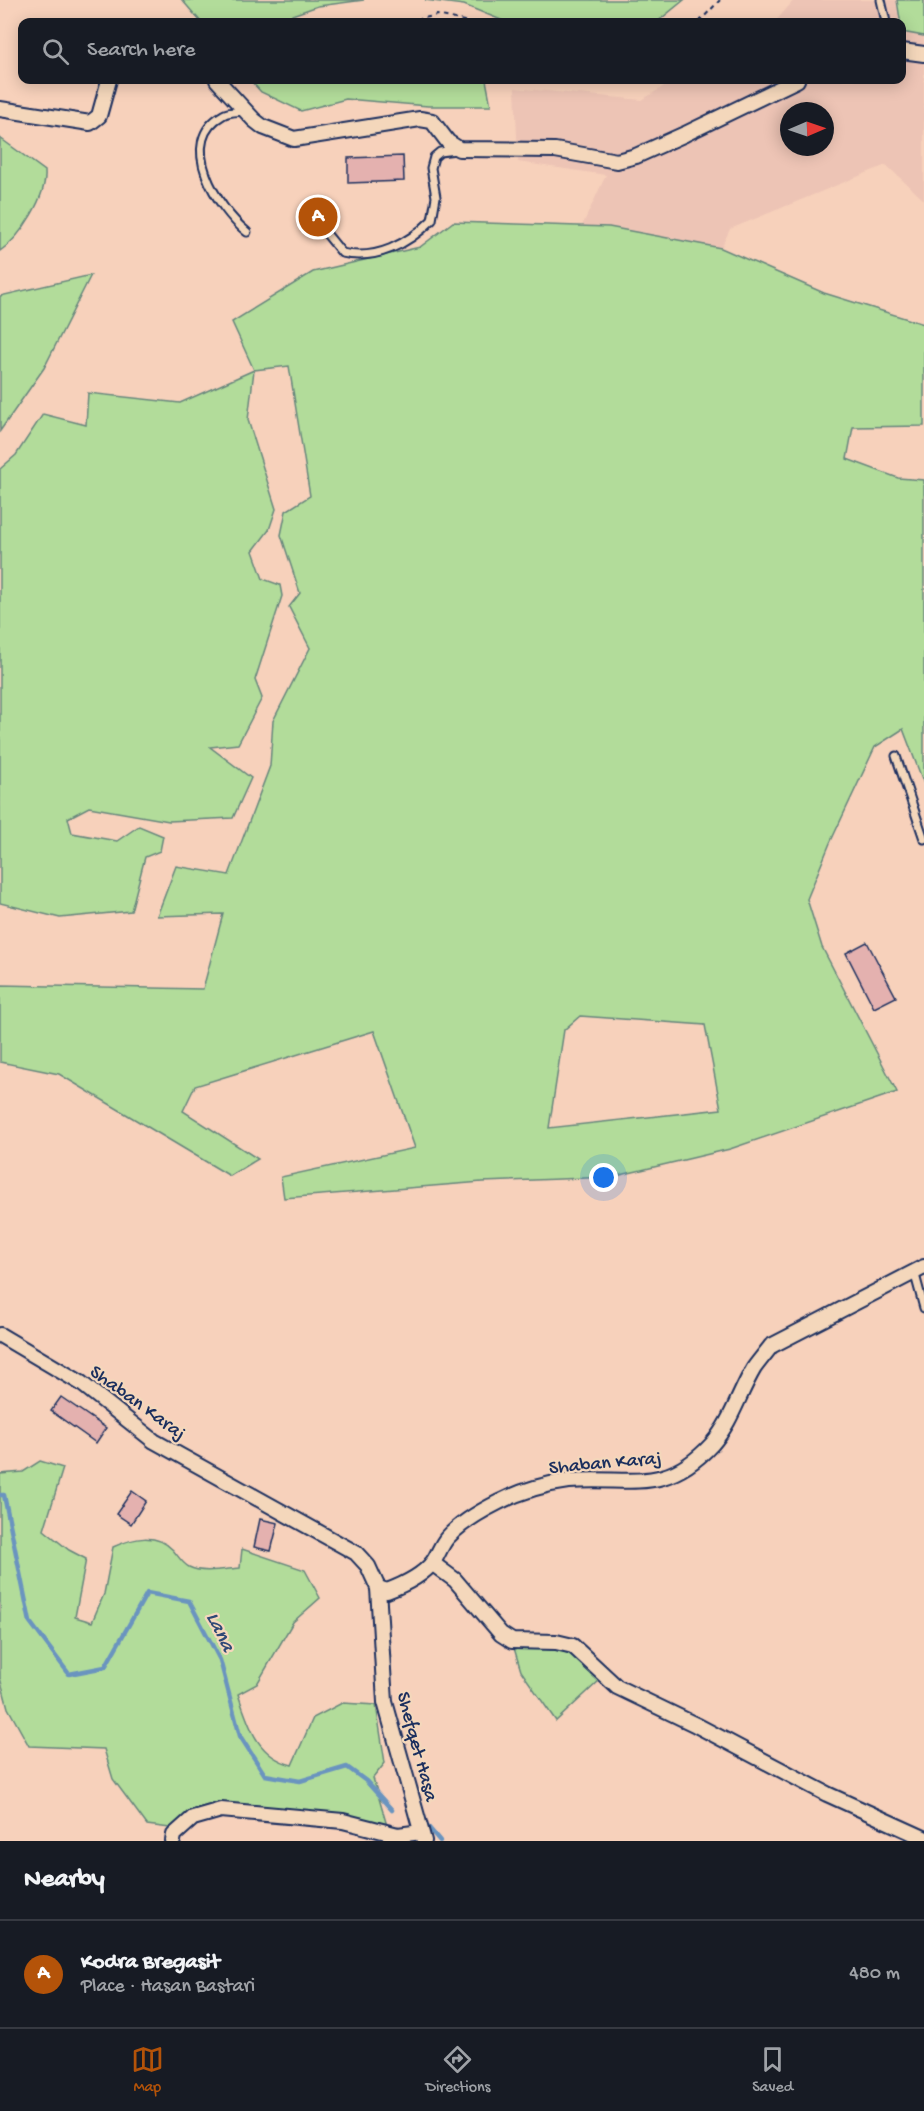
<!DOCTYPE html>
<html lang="en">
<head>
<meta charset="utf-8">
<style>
  :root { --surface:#171b24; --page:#242831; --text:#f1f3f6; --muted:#9ea1a6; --line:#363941; --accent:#b45309 }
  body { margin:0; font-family:"Gochi Hand",sans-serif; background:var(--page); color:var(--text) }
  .compass { position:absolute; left:780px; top:102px; width:54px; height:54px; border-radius:50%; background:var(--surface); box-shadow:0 3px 15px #0003; rotate:88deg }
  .you { position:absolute; left:604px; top:1178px; width:21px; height:21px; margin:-15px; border:4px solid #fff; border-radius:50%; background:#1a73e8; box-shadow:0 0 0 9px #1a73e833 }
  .badge { display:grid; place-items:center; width:39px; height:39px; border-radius:50%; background:var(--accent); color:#fff; font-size:20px; font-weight:700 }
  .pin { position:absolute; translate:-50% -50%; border:3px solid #fff; box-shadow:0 2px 6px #0006 }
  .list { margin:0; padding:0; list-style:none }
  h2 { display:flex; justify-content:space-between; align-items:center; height:78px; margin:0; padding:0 24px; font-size:26px }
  h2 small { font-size:20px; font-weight:400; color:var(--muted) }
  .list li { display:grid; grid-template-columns:39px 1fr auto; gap:18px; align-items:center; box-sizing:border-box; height:108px; padding:0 24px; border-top:2px solid var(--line) }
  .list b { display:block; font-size:22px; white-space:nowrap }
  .list p { margin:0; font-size:20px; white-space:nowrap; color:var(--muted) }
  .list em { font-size:20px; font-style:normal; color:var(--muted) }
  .icon { flex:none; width:33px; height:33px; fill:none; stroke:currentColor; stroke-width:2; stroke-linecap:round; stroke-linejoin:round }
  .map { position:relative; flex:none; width:924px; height:1841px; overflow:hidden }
  .search { position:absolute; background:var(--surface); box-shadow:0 3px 15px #0003; left:18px; right:18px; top:18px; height:66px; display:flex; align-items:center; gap:15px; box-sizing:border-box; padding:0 21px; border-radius:12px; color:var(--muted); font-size:22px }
  .sheet { height:186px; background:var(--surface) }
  nav { display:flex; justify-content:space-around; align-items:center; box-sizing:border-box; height:84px; border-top:2px solid var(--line); background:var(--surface); font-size:16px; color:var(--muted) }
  nav a { display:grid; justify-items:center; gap:3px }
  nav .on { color:var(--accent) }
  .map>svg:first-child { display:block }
  .built { fill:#edc4b5; fill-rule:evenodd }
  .green { fill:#b2dc9a; stroke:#66867c; stroke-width:1.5; fill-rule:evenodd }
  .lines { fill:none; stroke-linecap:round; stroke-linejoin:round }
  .stream { stroke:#6a94bf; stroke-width:4.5 }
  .building { fill:#e4b1af; stroke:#1b2f5e; stroke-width:1.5 }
  .service-casing { stroke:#1b2f5e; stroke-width:11 }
  .minor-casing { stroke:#1b2f5e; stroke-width:18 }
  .path { stroke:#1b2f5e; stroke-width:2; stroke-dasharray:4.5 4.5; stroke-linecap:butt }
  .service { stroke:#f4d7bb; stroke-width:7 }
  .minor { stroke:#f4d7bb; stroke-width:14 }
  .labels { text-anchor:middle; stroke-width:4.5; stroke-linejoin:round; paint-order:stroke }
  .street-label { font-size:20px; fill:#1b2f5e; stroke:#f4d7bb }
  .water-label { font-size:21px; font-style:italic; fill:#2f4876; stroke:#f4d7bb }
</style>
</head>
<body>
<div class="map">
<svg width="924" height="1841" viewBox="0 0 924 1841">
  <rect width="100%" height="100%" fill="#f7d1bb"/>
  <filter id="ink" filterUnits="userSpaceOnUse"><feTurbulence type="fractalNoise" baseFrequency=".0167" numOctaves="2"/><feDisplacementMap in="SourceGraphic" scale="12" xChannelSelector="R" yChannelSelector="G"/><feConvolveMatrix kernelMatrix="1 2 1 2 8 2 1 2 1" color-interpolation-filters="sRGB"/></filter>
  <g filter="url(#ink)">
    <g class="built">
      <polygon points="794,0 897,0 900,22 775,22"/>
      <path d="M902,30L924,36V200L886,165L730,229L721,248L609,227L582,226L606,175L518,162L515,88L642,100L674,80H902ZM789,111H825V147H789Z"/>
    </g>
    <g class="green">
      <polygon points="182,0 364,0 318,6 292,15 291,22 201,22"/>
      <polygon points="425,0 684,0 657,22 506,22 464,5"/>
      <polygon points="897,0 924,0 924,36 902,32"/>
      <polygon points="250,80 486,80 491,106 428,106 346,99 301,111 261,92"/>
      <path d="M0,138L45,171C47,196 21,237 0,251Z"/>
      <path d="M453,222L609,227L721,248L824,293L924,324V426L853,427L847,459L898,478L924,480V784L903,729L875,747L830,843L807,899L822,947L897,1092L730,1149L612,1177L482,1182L284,1198L281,1177L415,1148L374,1031L195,1086L183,1111L258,1159L230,1176L59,1074L0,1062V985L203,989L223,914L157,916L176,866L229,875L270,766L273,721L310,648L289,607L300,593L281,535L286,511L310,496L289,366L254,370L248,420L276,509L269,530L253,551L263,579L280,585L282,596L255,680L262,698L238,744L210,747L251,778L233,818L169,821L89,807L68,818L72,833L117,841L139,826L163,836L160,851L145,857L131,911L60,918L0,903V469L16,455L43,414L86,425L88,393L180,403L254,370L232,322L313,272L420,247ZM580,1016L705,1025L721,1109L549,1128L564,1030Z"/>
      <polygon points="91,275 44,368 0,431 0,296"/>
      <path d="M40,1461L63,1468L44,1530L69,1550L86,1559L75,1617L92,1622L104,1594L113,1547C133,1538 156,1532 173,1550C177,1555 183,1564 189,1567C202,1574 225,1569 240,1568L242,1549L305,1570L320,1598L293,1622L257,1684L238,1694C249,1725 256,1756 292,1765L313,1718L342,1703L376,1705L385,1763L373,1778L390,1836L269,1812L217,1810L170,1828L147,1825L113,1779L104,1749L29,1746L8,1708L0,1678V1474L23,1472Z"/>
      <path d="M514,1648C565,1652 562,1642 600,1680L556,1721L521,1671Z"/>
    </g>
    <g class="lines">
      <g class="stream">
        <polyline points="0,1495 4,1495 30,1622 69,1674 105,1667 147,1593 189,1601 220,1660 240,1736 265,1775 300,1781 347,1767 366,1781 392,1810"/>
        <polyline points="429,1828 440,1841"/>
      </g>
    </g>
    <g class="building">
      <polygon points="403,156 404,181 348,183 348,158"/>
      <polygon points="867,942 896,997 874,1008 846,953"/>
      <polygon points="61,1397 106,1428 96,1443 51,1411"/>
      <polygon points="132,1491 146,1501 131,1524 116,1514"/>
      <polygon points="260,1519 278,1523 271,1551 254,1547"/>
    </g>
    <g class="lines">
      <g class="service-casing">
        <g id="service">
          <polyline points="881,0 886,22"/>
          <path d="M246,111C239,112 229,111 223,115C175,142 218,209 247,232"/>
          <path d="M316,204L325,232L342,253C376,261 408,244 432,220L436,197L431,168L434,157L440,152L456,150"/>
          <polyline points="896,756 924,839"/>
          <polyline points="914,1271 924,1308"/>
        </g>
      </g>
      <g class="minor-casing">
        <g id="minor">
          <polyline points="902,51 924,54"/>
          <polyline points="217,80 254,120 263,127 294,139 420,119 432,121 448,142 459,149 555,150 617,161 636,156 685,134 797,80"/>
          <polyline points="0,109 90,123 99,116 109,80"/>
          <polyline points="0,1335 81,1383 154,1441 356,1553 368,1566 378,1588 385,1702 424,1841"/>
          <polyline points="432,1563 455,1580 501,1634 512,1641 556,1642 573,1646 617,1687 696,1725 827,1794 924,1838"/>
          <path d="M378,1588L387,1591C403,1585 423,1575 433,1562C438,1555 441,1545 447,1538C461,1522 481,1511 499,1502C521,1491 545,1484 569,1481C630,1476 664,1496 712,1444C732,1421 739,1393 754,1368C759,1361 765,1354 771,1346L924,1267"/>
          <polyline points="173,1841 174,1835 193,1818 221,1810 343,1821 398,1835 421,1832"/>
        </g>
      </g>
      <g class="path">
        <polyline points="408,22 437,15 468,22"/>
        <polyline points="699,22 720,0"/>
      </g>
      <use href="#service" class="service"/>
      <use href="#minor" class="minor"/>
    </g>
  </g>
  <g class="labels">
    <g class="street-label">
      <text transform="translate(139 1401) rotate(36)" y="7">Shaban Karaj</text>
      <text transform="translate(605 1461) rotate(-5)" y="7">Shaban Karaj</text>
      <text transform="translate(419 1746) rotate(75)" y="7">Shefqet Hasa</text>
    </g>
    <g class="water-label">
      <text transform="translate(222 1631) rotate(64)" y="7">Lana</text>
    </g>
  </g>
</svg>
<svg class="compass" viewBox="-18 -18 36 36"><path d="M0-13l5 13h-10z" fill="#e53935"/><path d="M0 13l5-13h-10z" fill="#9ea1a6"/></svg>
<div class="you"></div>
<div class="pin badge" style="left:318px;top:217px">A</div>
<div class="search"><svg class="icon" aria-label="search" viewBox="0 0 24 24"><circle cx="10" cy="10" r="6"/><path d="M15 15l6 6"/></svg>Search here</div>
</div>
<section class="sheet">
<h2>Nearby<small></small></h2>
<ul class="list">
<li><span class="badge">A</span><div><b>Kodra Bregasit</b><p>Place · Hasan Bastari</p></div><em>480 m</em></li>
</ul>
</section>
<nav>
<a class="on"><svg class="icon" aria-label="map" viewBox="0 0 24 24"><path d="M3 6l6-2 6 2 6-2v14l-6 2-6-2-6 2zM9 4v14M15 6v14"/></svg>Map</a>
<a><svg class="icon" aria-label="directions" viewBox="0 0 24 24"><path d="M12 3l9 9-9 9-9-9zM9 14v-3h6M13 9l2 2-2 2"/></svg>Directions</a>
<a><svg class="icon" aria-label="saved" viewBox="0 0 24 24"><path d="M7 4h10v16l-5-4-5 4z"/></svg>Saved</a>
</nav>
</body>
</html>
